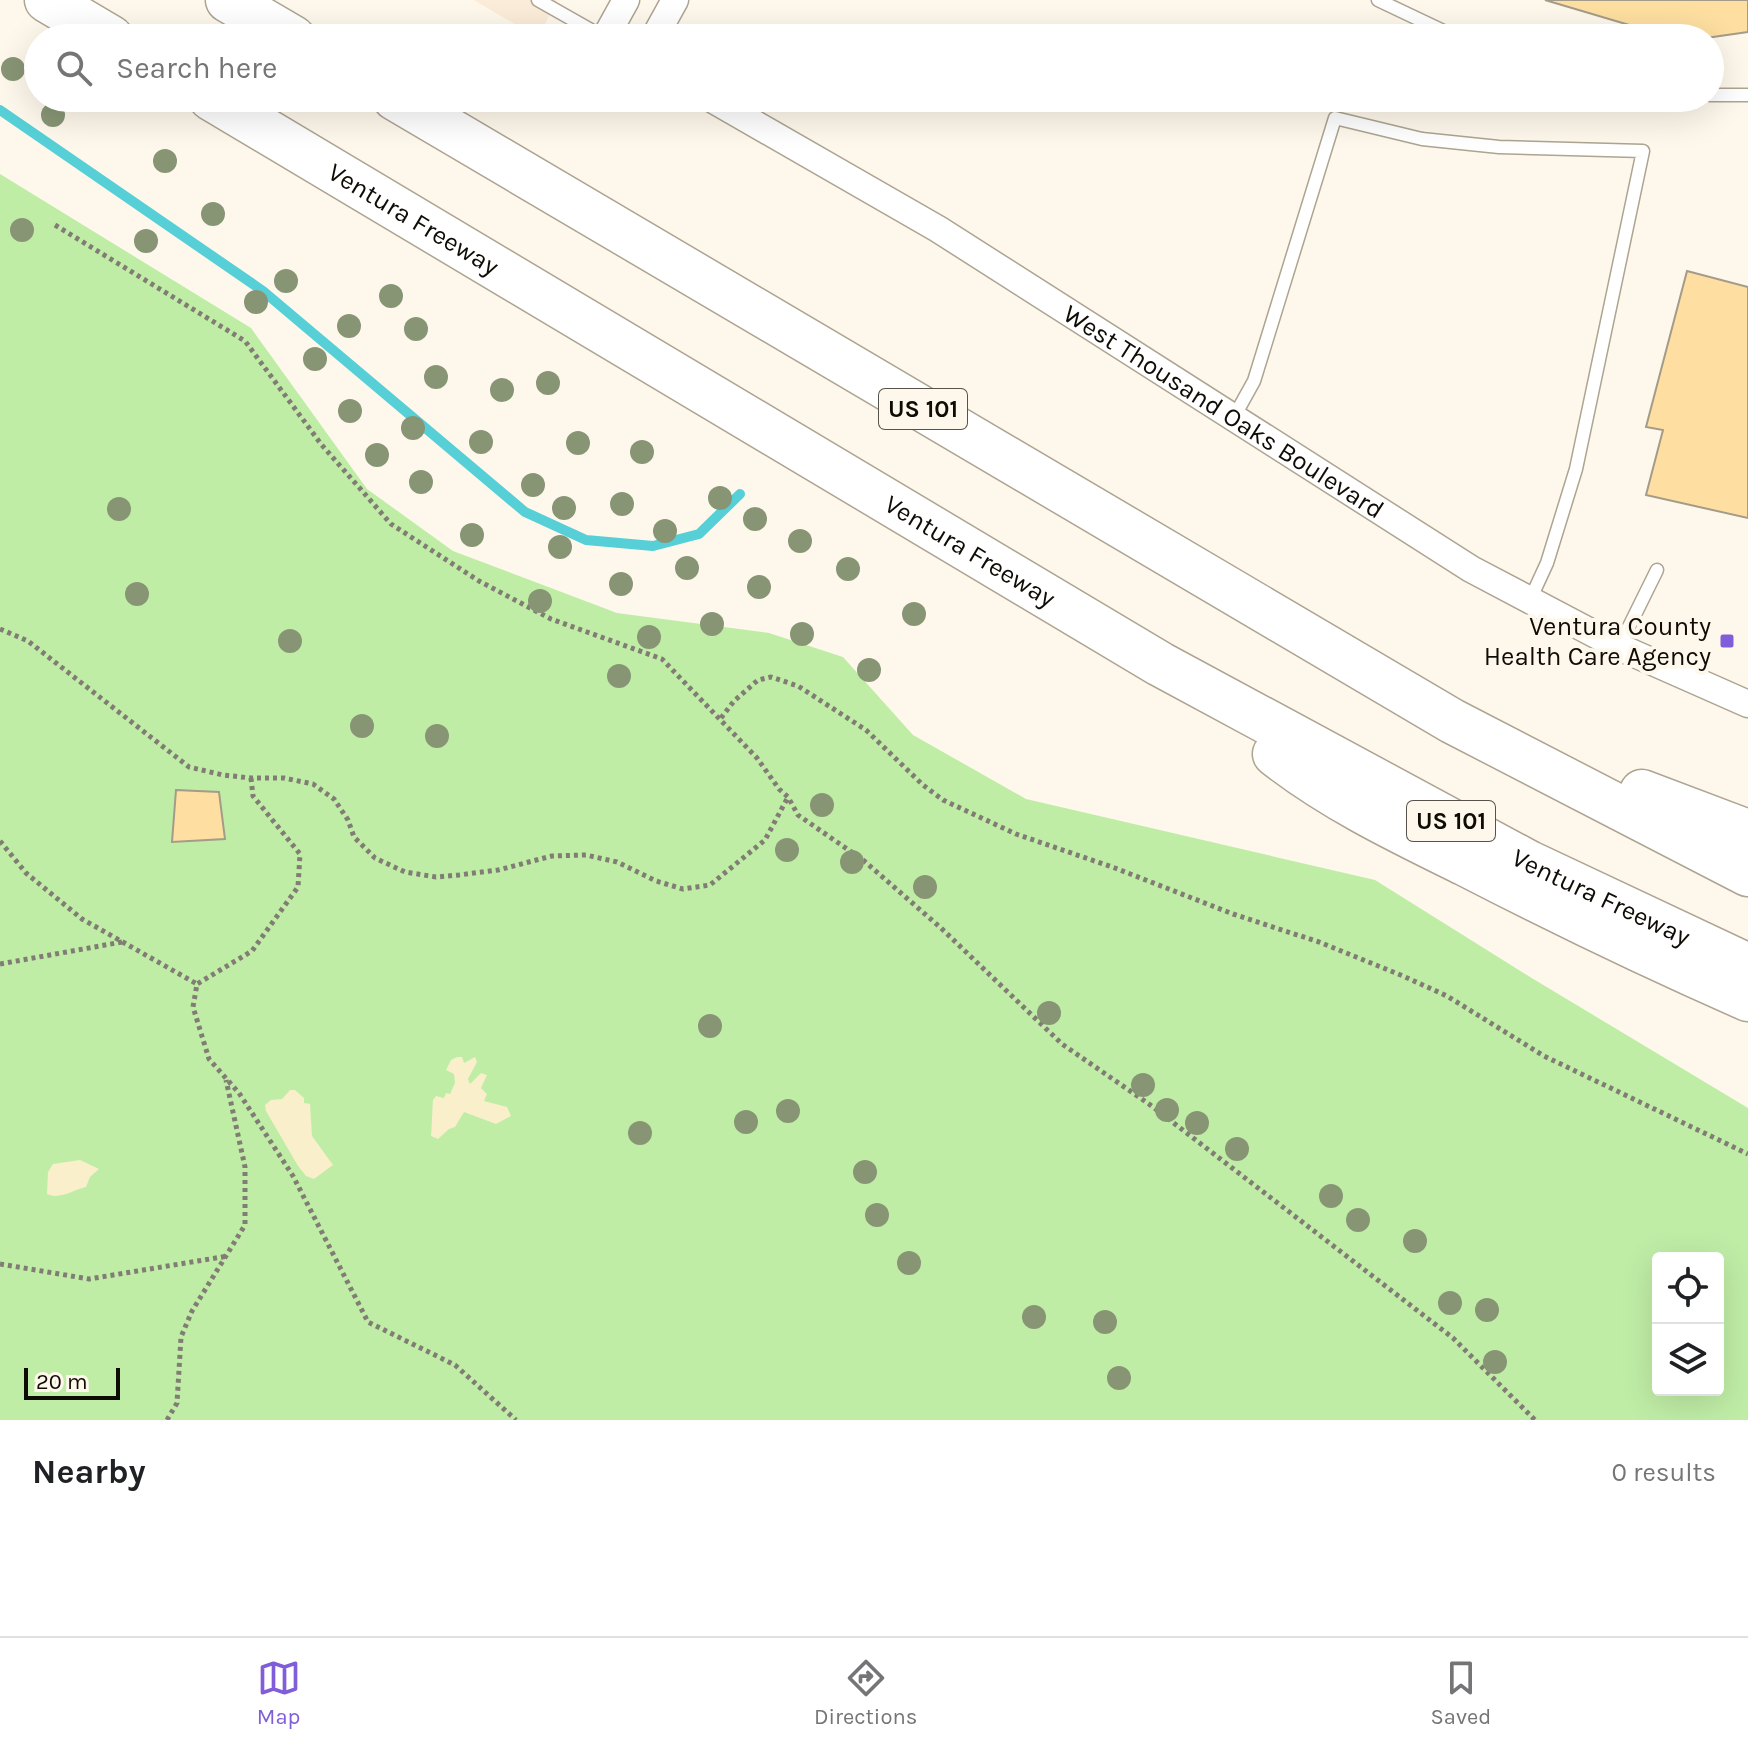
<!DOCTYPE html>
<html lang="en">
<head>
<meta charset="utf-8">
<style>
  :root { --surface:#fff; --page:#f6f6f6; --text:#202124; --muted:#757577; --line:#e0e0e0; --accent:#815ed9 }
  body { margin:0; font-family:Karla,sans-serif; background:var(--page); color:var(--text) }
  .controls { position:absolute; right:24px; bottom:24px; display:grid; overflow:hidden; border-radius:8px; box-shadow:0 8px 32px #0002 }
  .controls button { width:72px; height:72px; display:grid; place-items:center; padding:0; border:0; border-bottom:2px solid var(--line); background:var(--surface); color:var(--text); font:40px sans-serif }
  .scale { position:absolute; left:24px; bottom:20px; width:96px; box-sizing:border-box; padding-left:8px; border:4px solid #0f0c06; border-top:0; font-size:22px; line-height:28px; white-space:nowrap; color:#0f0c06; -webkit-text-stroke:6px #fef8ec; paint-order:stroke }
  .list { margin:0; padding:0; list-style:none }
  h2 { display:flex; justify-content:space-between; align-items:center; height:104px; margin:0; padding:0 32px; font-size:34px }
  h2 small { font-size:26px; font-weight:400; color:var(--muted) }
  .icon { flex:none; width:44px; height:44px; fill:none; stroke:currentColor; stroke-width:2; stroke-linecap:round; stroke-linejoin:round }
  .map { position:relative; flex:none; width:1748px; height:1420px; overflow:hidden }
  .search { position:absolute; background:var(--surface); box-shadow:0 8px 32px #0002; left:24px; right:24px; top:24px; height:88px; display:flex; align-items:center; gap:20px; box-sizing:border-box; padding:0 28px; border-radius:44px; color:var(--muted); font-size:30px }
  .sheet { height:216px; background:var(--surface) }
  nav { display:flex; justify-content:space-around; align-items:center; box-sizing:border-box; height:112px; border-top:2px solid var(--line); background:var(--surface); font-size:22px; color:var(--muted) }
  nav a { display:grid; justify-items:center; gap:4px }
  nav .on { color:var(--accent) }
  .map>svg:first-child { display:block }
  .commercial { fill:#fbecd9 }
  .green { fill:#bfeda6; fill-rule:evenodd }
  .sand { fill:#f9efca }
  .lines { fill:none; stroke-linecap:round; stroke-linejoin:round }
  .stream { stroke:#56cfd6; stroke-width:10 }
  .building { fill:#fedfa1; stroke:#a49b88; stroke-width:2 }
  .lane-casing { stroke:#ada491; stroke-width:15 }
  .street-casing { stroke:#ada491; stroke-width:29 }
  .highway-casing { stroke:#ada491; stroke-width:47 }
  .path { stroke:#827d74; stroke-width:5; stroke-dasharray:4 4; stroke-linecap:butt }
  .lane { stroke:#fff; stroke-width:12 }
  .street { stroke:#fff; stroke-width:26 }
  .highway { stroke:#fff; stroke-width:44 }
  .tree { fill:#889575 }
  .poi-dot { fill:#815ed9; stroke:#fef8ec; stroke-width:3 }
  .labels { text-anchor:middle; stroke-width:8; stroke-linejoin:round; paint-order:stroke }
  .shield { fill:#fef8ec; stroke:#57534b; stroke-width:2 }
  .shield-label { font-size:24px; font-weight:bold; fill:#0f0c06 }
  .street-label { font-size:26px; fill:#0f0c06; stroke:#fef8ec }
  .poi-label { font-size:26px; fill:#0f0c06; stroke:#fef8ec; text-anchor:end }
</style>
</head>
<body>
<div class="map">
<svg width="1748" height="1420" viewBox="0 0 1748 1420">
  <rect width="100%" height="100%" fill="#fef8ec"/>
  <polygon class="commercial" points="474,0 557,0 538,38"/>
  <path class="green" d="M0,174L251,328L367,489L453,551L617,613L769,633L843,657L913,735L1026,799L1375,880L1535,980L1748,1108V1420H0ZM1658,1258H1718V1390H1658Z"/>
  <g class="sand">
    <path d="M457,1057H462L464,1063L475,1057L477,1062L468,1079L470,1084L481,1073L487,1075L481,1088L487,1094L484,1101L507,1107L511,1116L496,1124L464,1112L455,1127L449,1129L438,1139L431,1136C432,1123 432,1113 433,1100L436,1096L444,1098L446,1093L450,1094L455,1083L454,1074L446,1070L451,1060Z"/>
    <polygon points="290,1090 295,1090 304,1098 304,1103 310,1104 312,1136 333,1165 314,1179 306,1176 298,1166 266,1111 265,1105 271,1100 282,1099"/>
    <path d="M80,1160L99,1169L90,1177L86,1187C73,1190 60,1200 47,1194L48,1172L53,1164Z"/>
  </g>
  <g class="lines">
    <polyline class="stream" points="0,110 263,291 525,512 586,540 653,546 699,534 740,494"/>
  </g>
  <g class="building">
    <polygon points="1545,0 1748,0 1748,32 1706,38 1673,38"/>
    <polygon points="1687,271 1748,287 1748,518 1646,495 1663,430 1646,427"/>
    <polygon points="176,790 219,792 225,839 172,842"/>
  </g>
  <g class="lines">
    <g class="lane-casing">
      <g id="lane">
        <polyline points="538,0 605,38"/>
        <polyline points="1378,0 1458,38"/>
        <polyline points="1710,95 1748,95"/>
        <polyline points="1234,417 1254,381 1335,118 1422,139 1499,147 1643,151 1576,469 1547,563 1529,602"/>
        <polyline points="1619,647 1657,570"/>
      </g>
    </g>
    <g class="street-casing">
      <g id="street">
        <polyline points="605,38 626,0"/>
        <polyline points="654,38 675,0"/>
        <path id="s1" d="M710,98L938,229L1471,569L1619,647L1748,704"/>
      </g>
    </g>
    <g class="highway-casing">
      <g id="highway">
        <polyline points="47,0 111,38"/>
        <polyline points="228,0 293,38"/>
        <path id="s2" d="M211,98L1160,664L1529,863L1748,966"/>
        <polyline points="395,98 1452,721 1748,874"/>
        <path d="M1275,754C1332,799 1401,832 1466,864C1559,912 1652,957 1748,999"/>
        <polyline points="1642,792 1748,832"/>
      </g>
    </g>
    <g class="path">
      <polyline points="55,225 245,341 321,444 391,524 479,581 551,619 662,659 757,758 779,789 788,797 798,815 863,860 941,928 1062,1044 1149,1104 1453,1338 1535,1420"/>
      <polyline points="0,629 28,641 189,767 223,775 251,778 284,778 313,784 334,799 348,820 354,837 375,858 405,872 436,877 459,875 498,870 552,856 586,855 617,862 656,881 683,889 710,885 765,840 788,797"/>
      <polyline points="721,718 734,701 758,680 771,677 798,686 866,730 923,785 943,800 1016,834 1115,868 1233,914 1319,942 1403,976 1447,996 1544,1056 1748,1154"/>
      <polyline points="251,778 253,796 300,854 298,887 252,951 197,984 193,1007 209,1059 239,1093 293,1176 368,1322 455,1365 516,1420"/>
      <polyline points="0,841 26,873 82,919 197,984"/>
      <polyline points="0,964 122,942"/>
      <polyline points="0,1264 89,1279 228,1256"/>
      <polyline points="167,1420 177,1403 181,1337 192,1311 245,1225 245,1167 226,1080"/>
    </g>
    <use href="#lane" class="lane"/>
    <use href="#street" class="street"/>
    <use href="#highway" class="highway"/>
  </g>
  <g class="tree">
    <circle cx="13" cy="69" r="12"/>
    <circle cx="53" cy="115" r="12"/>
    <circle cx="165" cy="161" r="12"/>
    <circle cx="213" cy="214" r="12"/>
    <circle cx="22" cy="230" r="12"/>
    <circle cx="146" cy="241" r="12"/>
    <circle cx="286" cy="281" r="12"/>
    <circle cx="391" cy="296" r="12"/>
    <circle cx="256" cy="302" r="12"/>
    <circle cx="349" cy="326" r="12"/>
    <circle cx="416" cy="329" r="12"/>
    <circle cx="315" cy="359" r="12"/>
    <circle cx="436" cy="377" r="12"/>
    <circle cx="548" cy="383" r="12"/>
    <circle cx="502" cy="390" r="12"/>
    <circle cx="350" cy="411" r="12"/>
    <circle cx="413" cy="428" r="12"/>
    <circle cx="481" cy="442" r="12"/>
    <circle cx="578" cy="443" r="12"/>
    <circle cx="642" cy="452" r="12"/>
    <circle cx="377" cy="455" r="12"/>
    <circle cx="421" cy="482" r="12"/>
    <circle cx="533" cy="485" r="12"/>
    <circle cx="720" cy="498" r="12"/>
    <circle cx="622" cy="504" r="12"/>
    <circle cx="564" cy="508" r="12"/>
    <circle cx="119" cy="509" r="12"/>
    <circle cx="755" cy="519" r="12"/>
    <circle cx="665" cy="531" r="12"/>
    <circle cx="472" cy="535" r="12"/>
    <circle cx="800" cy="541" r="12"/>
    <circle cx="560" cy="547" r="12"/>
    <circle cx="687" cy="568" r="12"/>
    <circle cx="848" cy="569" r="12"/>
    <circle cx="621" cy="584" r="12"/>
    <circle cx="759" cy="587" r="12"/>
    <circle cx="137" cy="594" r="12"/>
    <circle cx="540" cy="601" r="12"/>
    <circle cx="914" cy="614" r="12"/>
    <circle cx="712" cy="624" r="12"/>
    <circle cx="802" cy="634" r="12"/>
    <circle cx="649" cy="637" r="12"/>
    <circle cx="290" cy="641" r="12"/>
    <circle cx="869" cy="670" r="12"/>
    <circle cx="619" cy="676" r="12"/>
    <circle cx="362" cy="726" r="12"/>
    <circle cx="437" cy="736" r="12"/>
    <circle cx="822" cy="805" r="12"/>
    <circle cx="787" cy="850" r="12"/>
    <circle cx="852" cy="862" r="12"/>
    <circle cx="925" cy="887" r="12"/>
    <circle cx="1049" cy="1013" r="12"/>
    <circle cx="710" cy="1026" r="12"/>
    <circle cx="1143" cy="1085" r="12"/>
    <circle cx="1167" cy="1110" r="12"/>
    <circle cx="788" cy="1111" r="12"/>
    <circle cx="746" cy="1122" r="12"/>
    <circle cx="1197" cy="1123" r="12"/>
    <circle cx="640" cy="1133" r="12"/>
    <circle cx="1237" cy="1149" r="12"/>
    <circle cx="865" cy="1172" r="12"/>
    <circle cx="1331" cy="1196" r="12"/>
    <circle cx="877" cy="1215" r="12"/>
    <circle cx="1358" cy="1220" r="12"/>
    <circle cx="1415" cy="1241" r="12"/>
    <circle cx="909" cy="1263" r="12"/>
    <circle cx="1450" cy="1303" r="12"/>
    <circle cx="1487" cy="1310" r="12"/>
    <circle cx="1034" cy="1317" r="12"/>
    <circle cx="1105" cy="1322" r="12"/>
    <circle cx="1495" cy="1362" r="12"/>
    <circle cx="1119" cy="1378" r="12"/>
  </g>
  <rect class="poi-dot" x="1719" y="633" width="16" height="16" rx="4"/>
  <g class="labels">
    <g class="shield">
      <rect x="879" y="389" width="88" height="40" rx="6"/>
      <rect x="1407" y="801" width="88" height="40" rx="6"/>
    </g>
    <g class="shield-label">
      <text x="923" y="417">US 101</text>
      <text x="1451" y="829">US 101</text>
    </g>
    <g class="street-label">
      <text dy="9" stroke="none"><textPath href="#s2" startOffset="236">Ventura Freeway</textPath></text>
      <text dy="9" stroke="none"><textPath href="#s1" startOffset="602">West Thousand Oaks Boulevard</textPath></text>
      <text dy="9" stroke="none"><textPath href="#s2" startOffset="884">Ventura Freeway</textPath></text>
      <text dy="9" stroke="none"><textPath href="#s2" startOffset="1604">Ventura Freeway</textPath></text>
    </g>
    <g class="poi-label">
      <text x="1711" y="635">Ventura County<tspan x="1711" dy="30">Health Care Agency</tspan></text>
    </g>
  </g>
</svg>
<div class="controls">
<button><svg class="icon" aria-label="locate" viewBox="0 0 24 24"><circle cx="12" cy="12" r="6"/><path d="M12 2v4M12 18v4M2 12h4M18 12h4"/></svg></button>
<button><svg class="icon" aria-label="layers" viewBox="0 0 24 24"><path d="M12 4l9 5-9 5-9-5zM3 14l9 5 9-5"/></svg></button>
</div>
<div class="scale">20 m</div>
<div class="search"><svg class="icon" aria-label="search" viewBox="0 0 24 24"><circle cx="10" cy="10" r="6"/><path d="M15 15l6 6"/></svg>Search here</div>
</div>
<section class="sheet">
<h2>Nearby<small>0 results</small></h2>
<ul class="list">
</ul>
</section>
<nav>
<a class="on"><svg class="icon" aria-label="map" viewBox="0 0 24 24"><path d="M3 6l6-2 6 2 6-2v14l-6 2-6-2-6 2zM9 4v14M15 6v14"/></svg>Map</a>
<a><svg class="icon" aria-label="directions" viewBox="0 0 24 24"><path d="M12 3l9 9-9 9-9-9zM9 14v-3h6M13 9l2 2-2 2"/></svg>Directions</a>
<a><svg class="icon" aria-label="saved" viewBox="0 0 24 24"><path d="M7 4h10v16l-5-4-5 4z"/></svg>Saved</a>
</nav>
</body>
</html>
